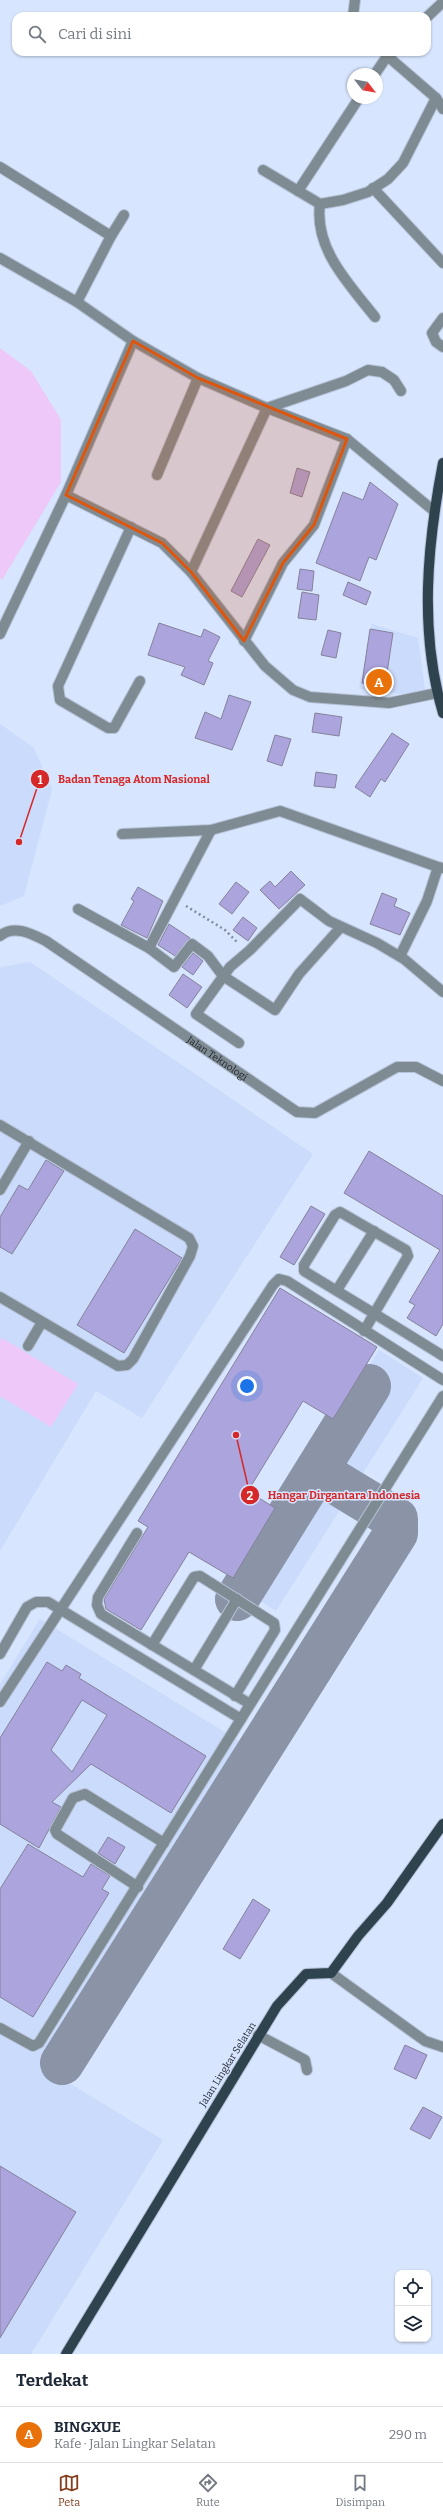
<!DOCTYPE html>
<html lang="id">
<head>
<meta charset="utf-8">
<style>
  :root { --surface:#fff; --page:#f6f6f7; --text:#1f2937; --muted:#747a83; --line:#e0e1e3; --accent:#853e1e }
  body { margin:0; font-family:Bitter,serif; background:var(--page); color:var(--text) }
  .controls { position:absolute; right:12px; bottom:12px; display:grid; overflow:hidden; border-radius:8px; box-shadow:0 1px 3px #0004 }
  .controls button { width:36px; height:36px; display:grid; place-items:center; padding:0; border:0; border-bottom:1px solid var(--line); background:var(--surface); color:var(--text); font:20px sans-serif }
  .compass { position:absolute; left:347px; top:68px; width:36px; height:36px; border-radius:50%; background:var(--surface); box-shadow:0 1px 3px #0004; rotate:121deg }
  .you { position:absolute; left:247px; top:1386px; width:14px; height:14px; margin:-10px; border:3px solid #fff; border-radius:50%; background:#1a73e8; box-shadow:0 0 0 6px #1a73e833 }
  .badge { display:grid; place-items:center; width:26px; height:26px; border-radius:50%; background:var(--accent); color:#fff; font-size:13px; font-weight:700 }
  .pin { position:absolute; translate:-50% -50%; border:2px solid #fff; box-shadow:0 1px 4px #0006 }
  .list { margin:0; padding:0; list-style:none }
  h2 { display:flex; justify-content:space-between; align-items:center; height:52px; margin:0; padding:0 16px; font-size:17px }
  h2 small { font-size:13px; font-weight:400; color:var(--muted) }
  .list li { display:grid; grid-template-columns:26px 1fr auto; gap:12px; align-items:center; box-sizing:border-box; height:56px; padding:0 16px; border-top:1px solid var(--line) }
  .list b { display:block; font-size:15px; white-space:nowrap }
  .list p { margin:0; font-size:13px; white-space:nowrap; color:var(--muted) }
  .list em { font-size:13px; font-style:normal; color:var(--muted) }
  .icon { flex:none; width:22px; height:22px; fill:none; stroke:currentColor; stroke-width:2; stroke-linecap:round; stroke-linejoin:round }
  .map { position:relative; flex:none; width:443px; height:2354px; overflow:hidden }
  .search { position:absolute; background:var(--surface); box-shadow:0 1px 3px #0004; left:12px; right:12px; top:12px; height:44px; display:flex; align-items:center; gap:10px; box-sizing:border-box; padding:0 14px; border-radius:12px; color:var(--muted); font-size:15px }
  .sheet { height:108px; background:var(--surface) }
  nav { display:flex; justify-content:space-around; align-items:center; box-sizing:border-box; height:56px; border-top:1px solid var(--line); background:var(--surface); font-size:11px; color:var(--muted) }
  nav a { display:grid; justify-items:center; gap:2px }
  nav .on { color:var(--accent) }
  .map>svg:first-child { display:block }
  .built { fill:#cadbfb }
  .green { fill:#eec8f8 }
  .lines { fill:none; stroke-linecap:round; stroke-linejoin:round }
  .taxiway { stroke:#8a94a6; stroke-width:44 }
  .building { fill:#aca4dd; stroke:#85829b; fill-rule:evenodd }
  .minor-casing { stroke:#b6c2d8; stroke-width:12 }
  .major-casing { stroke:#b6c2d8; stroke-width:12 }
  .path { stroke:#808a9c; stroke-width:2.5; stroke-dasharray:2 3; stroke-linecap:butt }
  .minor { stroke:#7f8b92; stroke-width:10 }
  .major { stroke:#2f434e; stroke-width:10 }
  .marked { fill:#de560e; fill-opacity:0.2; stroke:#de560e; stroke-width:3; stroke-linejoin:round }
  .labels { text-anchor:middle; stroke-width:3; stroke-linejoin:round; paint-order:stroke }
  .street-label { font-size:10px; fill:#1d222b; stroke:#d7e5fe }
  .leader { fill:none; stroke:#d62828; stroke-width:1.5 }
  .callout-dot { fill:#d62828; stroke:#d7e5fe; stroke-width:1.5 }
  .mark-label { font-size:12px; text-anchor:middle; font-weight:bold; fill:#fff }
  .callout-label { font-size:11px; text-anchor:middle; font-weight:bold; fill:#d62828; stroke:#d7e5fe; stroke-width:3; stroke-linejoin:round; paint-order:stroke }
</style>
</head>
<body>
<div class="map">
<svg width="443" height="2354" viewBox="0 0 443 2354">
  <rect width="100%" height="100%" fill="#d7e5fe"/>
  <g class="built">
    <polygon points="372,624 418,638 426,697 359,689"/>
    <polygon points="0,724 34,748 52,789 24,896 0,906"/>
    <polygon points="30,962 313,1154 142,1418 96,1391 0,1551 0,969 1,967"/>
    <polygon points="379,1350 423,1378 276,1611 232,1583"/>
    <polygon points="40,1619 241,1742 39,2065 163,2140 31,2354 0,2354 0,1684"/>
  </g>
  <g class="green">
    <polygon points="0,348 31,371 61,420 61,482 2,580 0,578"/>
    <polygon points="2,1338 78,1384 51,1427 0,1396 0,1342"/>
  </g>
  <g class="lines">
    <g class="taxiway">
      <polyline points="237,1599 369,1386"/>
      <polyline points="62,2063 396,1533 396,1519 317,1471"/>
    </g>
  </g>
  <g class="building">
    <polygon points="297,468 310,472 302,497 290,493"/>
    <polygon points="370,482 398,504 376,560 369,557 360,581 316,563 343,492 363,500"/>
    <polygon points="258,539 270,545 242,597 231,591"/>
    <polygon points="300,569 314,571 312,591 297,589"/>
    <polygon points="348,582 371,592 366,605 343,595"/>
    <polygon points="302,592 319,595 316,620 298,618"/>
    <polygon points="159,623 201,637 204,629 220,637 208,661 213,663 204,685 181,675 185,667 148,655"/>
    <polygon points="370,629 393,633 385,686 362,683"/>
    <polygon points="328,630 341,633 336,658 321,655"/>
    <polygon points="229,695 251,702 232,750 195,738 205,712 221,719"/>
    <polygon points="315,713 342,717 339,736 312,732"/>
    <polygon points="392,733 409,744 385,782 381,779 370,797 355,787"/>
    <polygon points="275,735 291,739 282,766 267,761"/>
    <polygon points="316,772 337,775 335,788 314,786"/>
    <polygon points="291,871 305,885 279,909 260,890 270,881 275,887"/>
    <polygon points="236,882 249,892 232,914 219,904"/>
    <polygon points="138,887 163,901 147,938 121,925 134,901 131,899"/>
    <polygon points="382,893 397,899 394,906 410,913 400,935 370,924"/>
    <polygon points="243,917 257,928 248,941 233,930"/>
    <polygon points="169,924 190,938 175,956 158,945"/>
    <polygon points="193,953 203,961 193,975 182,967"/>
    <polygon points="183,974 202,987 187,1008 169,995"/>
    <polygon points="369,1151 443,1196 443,1324 436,1336 407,1318 415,1305 409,1302 440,1250 344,1193"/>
    <polygon points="46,1160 64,1171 12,1254 0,1247 0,1217 19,1185 28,1190"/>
    <polygon points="311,1206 325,1214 294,1265 280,1257"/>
    <polygon points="135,1229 182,1258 124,1353 77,1325"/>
    <polygon points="280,1288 377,1347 333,1419 303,1401 248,1491 275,1508 233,1578 189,1552 141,1630 106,1609 104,1599 148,1527 138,1521"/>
    <path d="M47,1662L62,1671L66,1665L81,1674L79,1678L206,1756L171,1813L91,1764L52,1802L61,1807L39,1848L0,1824V1738ZM82,1700L107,1715L72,1772L51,1750Z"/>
    <polygon points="108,1837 125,1847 115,1864 98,1853"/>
    <polygon points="28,1844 83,1877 91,1864 110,1876 102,1889 109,1893 33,2017 0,1997 0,1889"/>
    <polygon points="253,1899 270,1910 240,1959 223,1949"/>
    <polygon points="405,2045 427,2055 416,2079 394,2069"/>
    <polygon points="423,2107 442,2117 430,2139 410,2129"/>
    <polygon points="0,2166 76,2212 0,2338"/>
  </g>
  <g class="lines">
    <g class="minor-casing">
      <g id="minor">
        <polyline points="353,16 355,0"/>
        <polyline points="427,17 443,2"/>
        <polyline points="388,53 392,60 436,98 443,109"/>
        <polyline points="375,74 390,52"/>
        <polyline points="0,167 111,236 77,302"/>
        <polyline points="263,170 320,204 343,200 368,192 388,179 403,163 436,98"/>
        <polyline points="373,188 443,263"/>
        <polyline points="298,191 359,98"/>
        <path d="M320,204C314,249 349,284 375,317"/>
        <polyline points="111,236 124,215"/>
        <polyline points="0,258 77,302 133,341 198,378 267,408 346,381 368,370 382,372 394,380 401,391"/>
        <polyline points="443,318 432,333 436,342 443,347"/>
        <polyline points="157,475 198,378"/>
        <polyline points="66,495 162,543 191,572 265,666 293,690 310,697 389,703 437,693"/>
        <polyline points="131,527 58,686 60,700 108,728 114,728 140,681"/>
        <polyline points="191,572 267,408 347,439 434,511"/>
        <polyline points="0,634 66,495 133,341"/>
        <polyline points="244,641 283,563 314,525 347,439"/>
        <polyline points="211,830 149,948 174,967 192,944 208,956 223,976 275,1010 299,974 340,928"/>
        <polyline points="122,834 211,830 280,811 438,867"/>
        <polyline points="78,909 149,948"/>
        <path id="s1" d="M0,936C14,924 32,934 46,941L297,1112L315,1113L397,1067H416L443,1081"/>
        <polyline points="400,956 427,901 438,867 443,868"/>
        <polyline points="239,1043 196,1014 230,967 250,950 300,899 329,921 377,943 404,959 443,992"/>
        <polyline points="0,1125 189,1238 193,1246 190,1256 133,1359 127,1365 118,1366 0,1297"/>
        <polyline points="0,1190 29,1141"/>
        <polyline points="337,1290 374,1231"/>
        <path d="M364,1331L408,1256L406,1250L340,1212L335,1215L304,1265V1271C350,1299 397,1327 443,1356"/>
        <polyline points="28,1346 42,1322"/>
        <polyline points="137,1533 98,1597 97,1605 101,1614 250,1704"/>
        <polyline points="152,1645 194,1577 200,1576 274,1623 275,1630 235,1696"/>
        <polyline points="0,1654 27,1607 36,1602 48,1602 241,1719 443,1396"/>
        <polyline points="194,1670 237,1599"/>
        <polyline points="0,1702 273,1285 279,1279 287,1281 443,1380"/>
        <polyline points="138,1887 57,1834 55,1830 73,1798 85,1794 164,1843"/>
        <polyline points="331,1973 425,2041 443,2047"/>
        <polyline points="0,2028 33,2046 39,2043 241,1719"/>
        <polyline points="258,2035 305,2060 307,2070"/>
      </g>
    </g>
    <g class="major-casing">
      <g id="major">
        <path d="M443,463C427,545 419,632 443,713"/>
        <polyline points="66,2354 277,2006 306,1974 331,1973 358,1936 387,1903 443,1824"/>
      </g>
    </g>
    <polyline class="path" points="186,906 225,930 238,943"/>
    <use href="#minor" class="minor"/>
    <use href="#major" class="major"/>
  </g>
  <path class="marked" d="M133,341L198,378L347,439L314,525L283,563L244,641L191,572L162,543L66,495Z"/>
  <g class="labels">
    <g class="street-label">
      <text dy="4" stroke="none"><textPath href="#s1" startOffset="257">Jalan Teknologi</textPath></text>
      <text transform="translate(227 2064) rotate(-58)" y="4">Jalan Lingkar Selatan</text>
    </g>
  </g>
  <path class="leader" d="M19 842L40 779M236 1435L250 1495"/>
  <g class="callout-dot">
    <circle cx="19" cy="842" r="4"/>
    <circle cx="236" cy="1435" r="4"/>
    <circle cx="40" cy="779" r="10"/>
    <circle cx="250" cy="1495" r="10"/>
  </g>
  <g class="mark-label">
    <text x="40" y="784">1</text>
    <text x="250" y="1500">2</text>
  </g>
  <g class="callout-label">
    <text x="134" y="783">Badan Tenaga Atom Nasional</text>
    <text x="344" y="1499">Hangar Dirgantara Indonesia</text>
  </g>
</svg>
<div class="controls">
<button><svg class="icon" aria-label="locate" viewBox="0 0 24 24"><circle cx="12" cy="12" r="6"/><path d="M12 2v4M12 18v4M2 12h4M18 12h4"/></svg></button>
<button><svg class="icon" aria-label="layers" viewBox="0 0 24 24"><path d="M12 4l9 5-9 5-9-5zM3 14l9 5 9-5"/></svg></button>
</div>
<svg class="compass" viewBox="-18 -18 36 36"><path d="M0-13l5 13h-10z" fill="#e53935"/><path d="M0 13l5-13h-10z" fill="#747a83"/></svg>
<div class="you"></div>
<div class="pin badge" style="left:379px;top:682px;background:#e8710a">A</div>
<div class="search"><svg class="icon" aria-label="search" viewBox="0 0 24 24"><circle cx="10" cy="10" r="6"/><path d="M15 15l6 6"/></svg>Cari di sini</div>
</div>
<section class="sheet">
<h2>Terdekat<small></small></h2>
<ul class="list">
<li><span class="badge" style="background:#e8710a">A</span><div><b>BINGXUE</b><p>Kafe · Jalan Lingkar Selatan</p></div><em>290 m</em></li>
</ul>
</section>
<nav>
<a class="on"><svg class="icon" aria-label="map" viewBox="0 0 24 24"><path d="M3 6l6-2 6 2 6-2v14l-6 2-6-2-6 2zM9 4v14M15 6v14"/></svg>Peta</a>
<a><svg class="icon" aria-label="directions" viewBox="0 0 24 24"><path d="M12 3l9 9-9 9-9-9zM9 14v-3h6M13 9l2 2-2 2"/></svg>Rute</a>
<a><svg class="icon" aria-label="saved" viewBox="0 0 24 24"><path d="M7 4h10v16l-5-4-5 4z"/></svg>Disimpan</a>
</nav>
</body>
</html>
